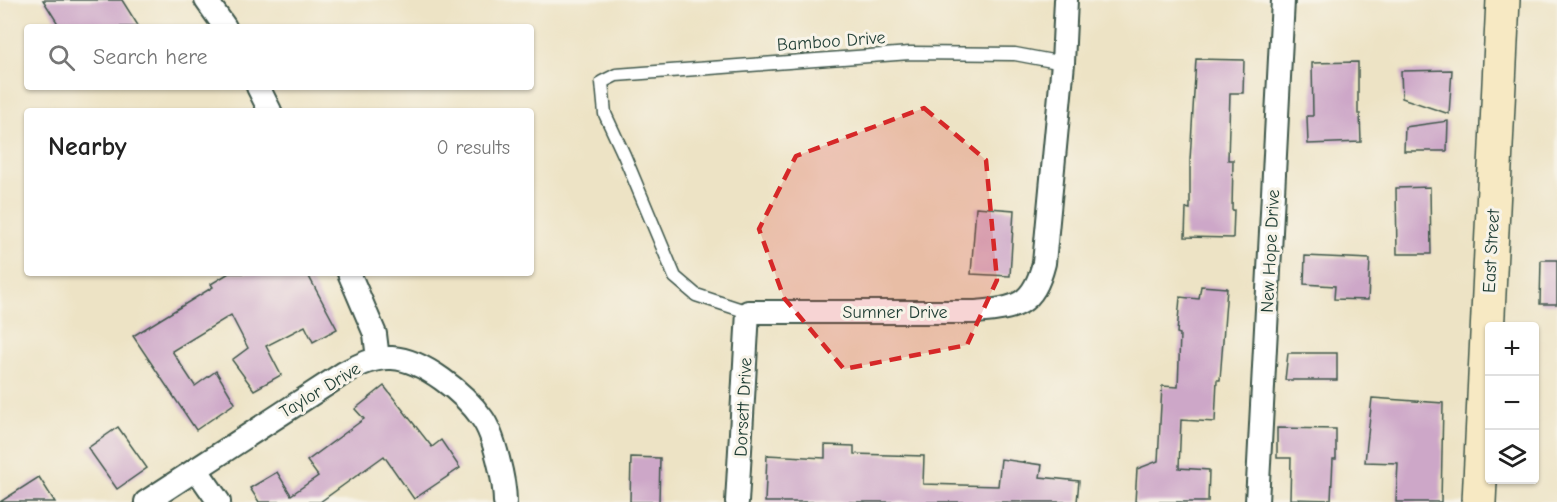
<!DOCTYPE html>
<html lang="en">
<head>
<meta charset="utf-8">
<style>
  :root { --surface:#fff; --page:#f2f2f2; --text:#222; --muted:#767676; --line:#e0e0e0 }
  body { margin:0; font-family:"Comic Neue",sans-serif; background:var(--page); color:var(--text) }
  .controls { position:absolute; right:18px; bottom:18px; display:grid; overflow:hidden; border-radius:6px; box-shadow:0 2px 4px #0004 }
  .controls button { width:54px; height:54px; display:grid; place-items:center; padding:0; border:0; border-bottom:2px solid var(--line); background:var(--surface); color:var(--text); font:30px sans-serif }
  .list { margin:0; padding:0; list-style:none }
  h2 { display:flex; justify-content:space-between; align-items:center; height:78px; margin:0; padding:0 24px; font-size:26px }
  h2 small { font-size:20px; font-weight:400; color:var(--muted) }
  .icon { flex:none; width:33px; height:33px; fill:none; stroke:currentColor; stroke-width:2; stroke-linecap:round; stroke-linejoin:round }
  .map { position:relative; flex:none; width:1557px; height:502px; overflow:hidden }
  .search { position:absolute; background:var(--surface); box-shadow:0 2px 4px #0004; left:24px; top:24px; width:510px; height:66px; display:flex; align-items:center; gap:15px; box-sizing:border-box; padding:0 21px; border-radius:6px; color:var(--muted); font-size:22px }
  .panel { position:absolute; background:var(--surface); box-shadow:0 2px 4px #0004; left:24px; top:108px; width:510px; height:168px; border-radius:6px }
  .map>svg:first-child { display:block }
  .building { fill:#cda7c8 }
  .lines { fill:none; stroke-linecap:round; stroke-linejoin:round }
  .service-casing { stroke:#3e564a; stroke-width:15 }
  .minor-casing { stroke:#3e564a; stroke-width:26 }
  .secondary-casing { stroke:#3e564a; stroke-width:36 }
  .service { stroke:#fff; stroke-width:12 }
  .minor { stroke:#fff; stroke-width:22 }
  .secondary { stroke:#f7e9c3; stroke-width:33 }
  .marked { fill:#d62828; fill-opacity:0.2; stroke:#d62828; stroke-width:4.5; stroke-dasharray:12 8; stroke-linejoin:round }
  .labels { text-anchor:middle; stroke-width:6; stroke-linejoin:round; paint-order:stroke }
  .street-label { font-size:18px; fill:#1f3d34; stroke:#f7f3e8 }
</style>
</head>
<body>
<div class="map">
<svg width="1557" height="502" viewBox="0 0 1557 502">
  <rect width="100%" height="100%" fill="#f7f3e8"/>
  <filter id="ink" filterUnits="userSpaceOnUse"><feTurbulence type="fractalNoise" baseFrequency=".0167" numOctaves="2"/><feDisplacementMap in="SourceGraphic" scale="12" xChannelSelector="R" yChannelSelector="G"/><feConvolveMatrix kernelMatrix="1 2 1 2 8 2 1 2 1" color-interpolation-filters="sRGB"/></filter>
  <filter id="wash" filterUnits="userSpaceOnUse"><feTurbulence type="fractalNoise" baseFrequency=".008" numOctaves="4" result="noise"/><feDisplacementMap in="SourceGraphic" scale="24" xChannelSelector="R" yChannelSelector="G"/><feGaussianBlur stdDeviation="1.35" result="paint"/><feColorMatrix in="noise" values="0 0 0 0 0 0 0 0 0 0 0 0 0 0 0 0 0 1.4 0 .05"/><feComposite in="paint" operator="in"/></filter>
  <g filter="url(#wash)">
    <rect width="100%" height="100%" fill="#ede3c5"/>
    <g id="blocks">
      <g class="building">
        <polygon points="43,0 122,0 139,27 60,27"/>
        <polygon points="1196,59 1244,60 1243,93 1230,93 1228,160 1233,160 1232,210 1234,210 1233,238 1185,237 1186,208 1190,209 1190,160"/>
        <polygon points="1358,62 1358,114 1360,114 1361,142 1308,144 1307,116 1313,116 1312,63"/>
        <polygon points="1452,70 1449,114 1402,98 1401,71"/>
        <polygon points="1448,121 1447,151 1404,151 1405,127"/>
        <polygon points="1430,187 1431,254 1397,254 1396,188"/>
        <polygon points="976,207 1014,210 1010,276 971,274"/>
        <polygon points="1305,256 1370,259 1368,300 1334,299 1335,286 1304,284"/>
        <polygon points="1541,260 1557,260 1557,304 1540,304"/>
        <polygon points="229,273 307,273 337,329 313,342 305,326 266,346 281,375 254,390 232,360 248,348 231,315 172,351 195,386 216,371 235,403 196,430 133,336 213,287 211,284"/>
        <polygon points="1201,286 1227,288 1220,380 1217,380 1215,422 1181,420 1179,468 1209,470 1208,502 1135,502 1137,469 1158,461 1162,386 1178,387 1180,334 1177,333 1180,297 1199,299"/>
        <polygon points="1288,353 1337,353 1337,380 1285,380"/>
        <polygon points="384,386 432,447 441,440 460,468 414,499 384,456 320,502 259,502 250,488 277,472 291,495 318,476 307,461 364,419 355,409"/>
        <polygon points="1372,398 1443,403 1441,502 1396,502 1398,463 1365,462"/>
        <polygon points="118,427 147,468 117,489 88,448"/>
        <polygon points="1277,428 1336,429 1336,459 1333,459 1331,500 1290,499 1291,458 1277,458"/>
        <polygon points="825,445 854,446 854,454 924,456 923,484 998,486 1001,459 1042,465 1040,477 1079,481 1077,502 765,502 767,455 825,458"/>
        <polygon points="631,457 660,458 659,502 630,502"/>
        <polygon points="39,477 55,502 0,502"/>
      </g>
    </g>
  </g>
  <g filter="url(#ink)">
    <use href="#blocks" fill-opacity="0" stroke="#3e564a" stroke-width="1.5"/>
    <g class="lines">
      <g class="service-casing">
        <polyline id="service" points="748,312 696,295 675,277 624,155 605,114 602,82 616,75 910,53 1015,54 1063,63"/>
      </g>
      <g class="minor-casing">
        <g id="minor">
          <polyline points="206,0 225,27"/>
          <polyline points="258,87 270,111"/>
          <polyline points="349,273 375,334 378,359"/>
          <polyline points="196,469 219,502"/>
          <path d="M146,502L344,373C359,365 374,357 392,358C424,360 464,393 482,418C494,434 505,482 505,502"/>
          <path d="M737,502L748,312H976C1017,308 1033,306 1044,263L1063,63L1066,0"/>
          <polyline points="1257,502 1283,0"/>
        </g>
      </g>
      <g class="secondary-casing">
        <polyline id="secondary" points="1479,502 1503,0"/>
      </g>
      <use href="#service" class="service"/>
      <use href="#minor" class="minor"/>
      <use href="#secondary" class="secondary"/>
    </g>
  </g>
  <path class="marked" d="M924,108L986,160L997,280L967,345L844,369L784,298L759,229L796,156Z"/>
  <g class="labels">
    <g class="street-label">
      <text transform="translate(831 41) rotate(-4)" y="6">Bamboo Drive</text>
      <text transform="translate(1270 251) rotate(-87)" y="6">New Hope Drive</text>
      <text transform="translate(1491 251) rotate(-87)" y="6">East Street</text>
      <text x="895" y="318">Sumner Drive</text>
      <text transform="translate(320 390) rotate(-31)" y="6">Taylor Drive</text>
      <text transform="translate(743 407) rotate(-87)" y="6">Dorsett Drive</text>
    </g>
  </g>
</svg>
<div class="controls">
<button>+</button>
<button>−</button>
<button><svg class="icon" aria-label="layers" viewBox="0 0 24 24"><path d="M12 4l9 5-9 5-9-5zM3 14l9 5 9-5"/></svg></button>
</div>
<div class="search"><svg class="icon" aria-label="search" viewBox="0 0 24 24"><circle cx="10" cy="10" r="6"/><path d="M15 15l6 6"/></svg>Search here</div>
<section class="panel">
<h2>Nearby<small>0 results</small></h2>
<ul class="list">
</ul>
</section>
</div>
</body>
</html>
